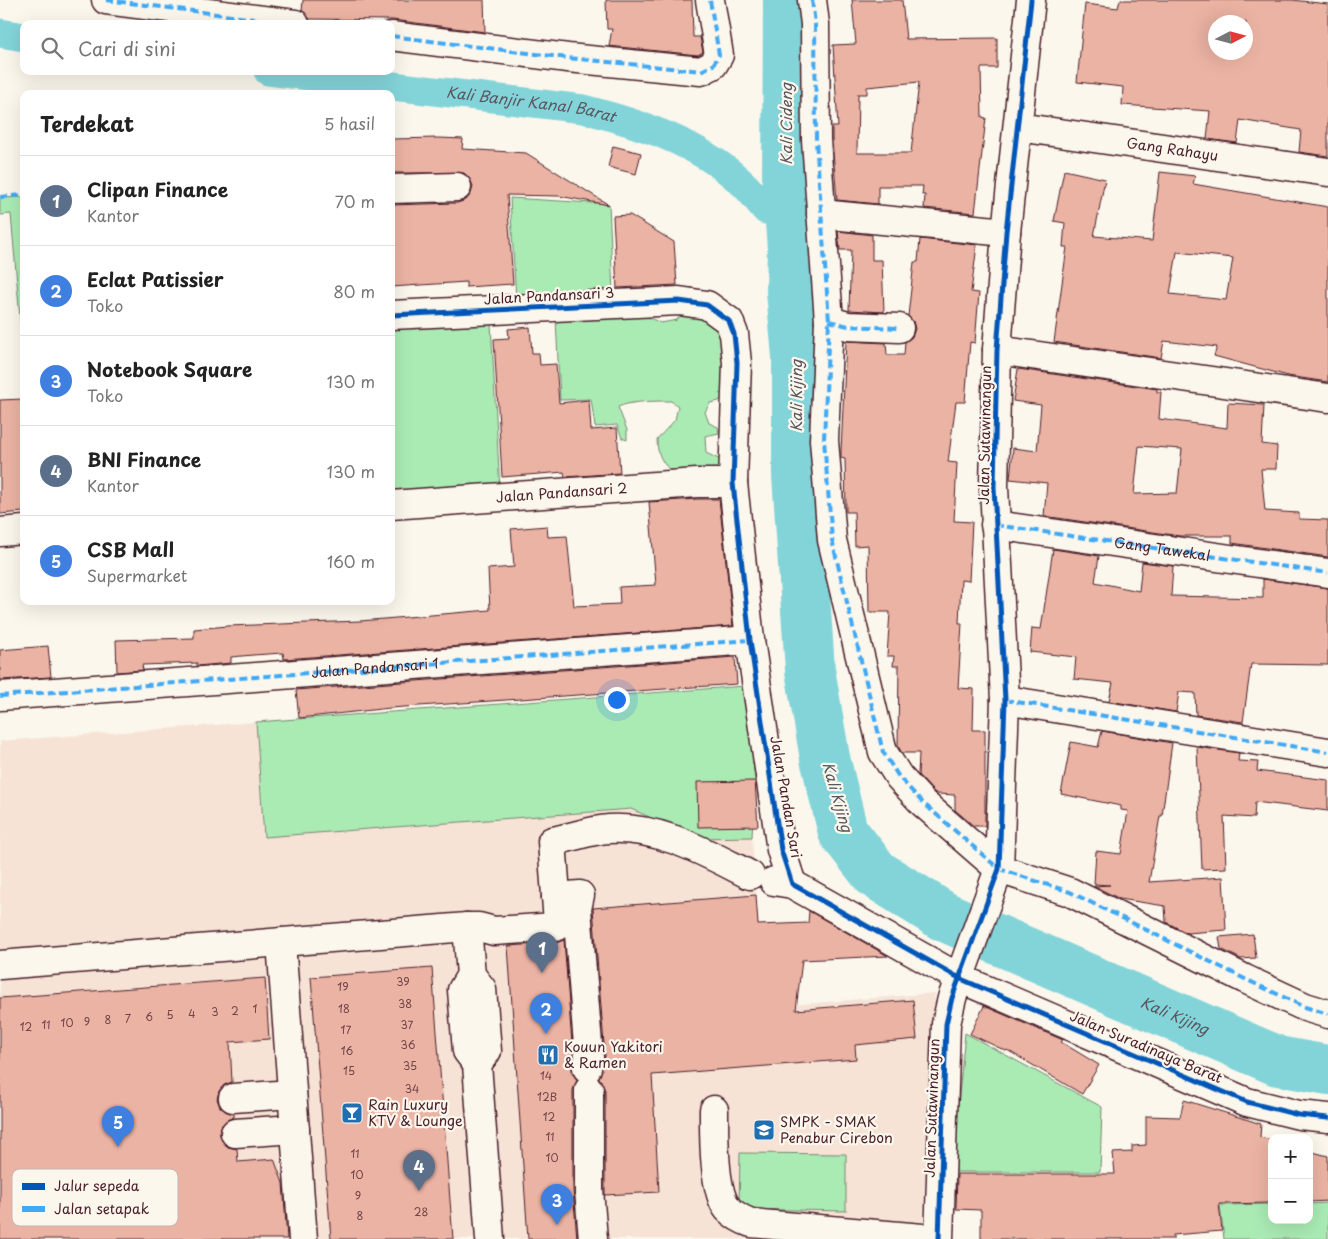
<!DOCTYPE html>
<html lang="id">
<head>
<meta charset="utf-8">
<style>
  :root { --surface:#fff; --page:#f6f6f6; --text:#222; --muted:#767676; --line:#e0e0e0; --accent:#1f6fb2 }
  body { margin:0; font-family:"Playpen Sans",sans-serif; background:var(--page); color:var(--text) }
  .controls { position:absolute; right:15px; bottom:15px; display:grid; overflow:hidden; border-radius:10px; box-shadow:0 5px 20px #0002 }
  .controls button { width:45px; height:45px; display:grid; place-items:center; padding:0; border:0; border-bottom:1px solid var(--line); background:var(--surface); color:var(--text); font:25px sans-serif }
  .compass { position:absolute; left:1208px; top:15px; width:45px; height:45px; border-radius:50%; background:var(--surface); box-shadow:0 5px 20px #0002; rotate:84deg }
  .you { position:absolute; left:616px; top:699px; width:18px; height:18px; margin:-12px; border:4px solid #fff; border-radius:50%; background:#1a73e8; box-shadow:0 0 0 8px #1a73e833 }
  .badge { display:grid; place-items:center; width:32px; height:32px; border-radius:50%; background:var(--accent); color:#fff; font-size:16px; font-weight:700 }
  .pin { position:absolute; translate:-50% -41px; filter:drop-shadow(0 1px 2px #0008) }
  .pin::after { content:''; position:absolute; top:26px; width:18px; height:15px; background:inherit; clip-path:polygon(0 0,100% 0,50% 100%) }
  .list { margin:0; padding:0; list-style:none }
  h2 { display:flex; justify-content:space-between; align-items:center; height:65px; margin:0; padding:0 20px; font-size:21px }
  h2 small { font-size:16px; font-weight:400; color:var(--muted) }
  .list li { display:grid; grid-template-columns:32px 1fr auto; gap:15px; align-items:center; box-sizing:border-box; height:90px; padding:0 20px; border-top:1px solid var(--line) }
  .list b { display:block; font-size:19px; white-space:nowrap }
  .list p { margin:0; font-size:16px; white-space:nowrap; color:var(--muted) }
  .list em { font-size:16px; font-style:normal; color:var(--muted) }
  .icon { flex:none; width:28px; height:28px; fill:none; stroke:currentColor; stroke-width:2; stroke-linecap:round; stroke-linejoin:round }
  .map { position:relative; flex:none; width:1328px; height:1239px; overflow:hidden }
  .search { position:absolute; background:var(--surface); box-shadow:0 5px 20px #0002; left:20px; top:20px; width:375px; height:55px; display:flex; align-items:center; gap:12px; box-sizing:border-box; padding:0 18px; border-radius:10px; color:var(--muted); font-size:19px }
  .panel { position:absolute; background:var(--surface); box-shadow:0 5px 20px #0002; left:20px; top:90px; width:375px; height:515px; border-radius:10px }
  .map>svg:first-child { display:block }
  .built { fill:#f6e3d6 }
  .green { fill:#aaebb4; stroke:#7a8570 }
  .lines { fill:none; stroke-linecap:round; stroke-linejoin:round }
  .canal { stroke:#83d4d9; stroke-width:29 }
  .river { stroke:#83d4d9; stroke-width:50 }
  .building { fill:#ebb3a3; stroke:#4a1f2b; fill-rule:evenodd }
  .minor-casing { stroke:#4a1f2b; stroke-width:31 }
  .minor { stroke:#fbf7ec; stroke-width:28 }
  .quiet { stroke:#3fa9f5; stroke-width:4; stroke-dasharray:8 4; stroke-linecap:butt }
  .cycleway-casing { stroke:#fbf7ec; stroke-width:8 }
  .cycleway { stroke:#0057b8; stroke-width:5 }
  .labels { text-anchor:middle; stroke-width:4.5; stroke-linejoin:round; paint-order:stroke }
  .number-label { font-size:11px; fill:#724449 }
  .street-label { font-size:14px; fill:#4a1f2b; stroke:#fbf7ec }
  .poi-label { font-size:14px; fill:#4a1f2b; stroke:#fbf7ec; text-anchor:start }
  .water-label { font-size:15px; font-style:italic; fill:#5b555f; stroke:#fbf7ec }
  .key { fill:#fbf7ec; stroke:#c6b6b2; stroke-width:1 }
  .key-label { font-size:14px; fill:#4a1f2b }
</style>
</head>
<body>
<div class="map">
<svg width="1328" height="1239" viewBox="0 0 1328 1239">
  <rect width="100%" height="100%" fill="#fbf7ec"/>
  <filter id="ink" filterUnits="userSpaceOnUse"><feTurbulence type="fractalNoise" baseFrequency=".02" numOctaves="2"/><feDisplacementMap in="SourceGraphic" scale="10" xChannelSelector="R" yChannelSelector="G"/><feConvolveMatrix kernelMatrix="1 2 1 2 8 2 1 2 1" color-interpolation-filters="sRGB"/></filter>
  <g filter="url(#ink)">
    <polygon class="built" points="256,722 264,837 631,809 698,838 752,837 765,1007 935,993 922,1239 0,1239 0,741"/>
    <g class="green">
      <polygon points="24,197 24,364 11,214 0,215 0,198"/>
      <polygon points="510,198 609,204 613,293 516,300"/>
      <path d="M685,309L723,323L729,390L719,401L710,403L705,412L709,423L718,427L719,433L705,436L706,453L723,461L725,471L674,474C662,463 657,455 657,439L675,420L678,406L671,401C656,401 630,401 618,407L627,430V440L622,438L617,425L595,427L591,399L560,400L556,319L645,316L661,323L677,320Z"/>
      <polygon points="391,323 491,323 500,491 391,499"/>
      <polygon points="745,686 755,779 752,837 698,838 631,809 264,837 256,722"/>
      <polygon points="965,1033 1102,1107 1100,1172 956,1172 957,1117"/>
      <polygon points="740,1153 846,1154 846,1211 739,1209"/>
      <polygon points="1328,1203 1328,1239 1224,1239 1220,1205 1272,1204 1272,1220 1309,1220 1309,1204"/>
    </g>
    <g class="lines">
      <g class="canal">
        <polyline points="0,33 24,37"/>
        <path id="s1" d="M268,71L583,109C638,123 697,142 740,181C750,189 757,200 766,210"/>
      </g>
      <path class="river" id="s2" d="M788,0L787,183L792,248L791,291L797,356V475L810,670L825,758L843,832L876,874L943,916L1278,1061L1328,1070"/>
    </g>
    <g class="building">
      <polygon points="303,0 484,0 485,32 393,20 310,19 302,11"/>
      <polygon points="606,0 692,0 693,37 700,37 703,52 698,55 609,46 612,29 607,29"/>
      <path d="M852,0H902L906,39L997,38V68H981L982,117L986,118L975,213L924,208L925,195H922L923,186H878V204L837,200L832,139V127H838L833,45L856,44ZM919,82L911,153H857L858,94H867V87Z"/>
      <path d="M1120,0H1292L1328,4V156L1299,152L1301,130L1240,120L1237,143L1207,139L1210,111L1122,105L1123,87L1077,82L1085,4L1118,8ZM1216,22H1246V52H1216Z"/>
      <polygon points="439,138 463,139 462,149 526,153 609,205 559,196 507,195 513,284 466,287 466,282 391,287 391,205 457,203 466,200 471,194 473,186 470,179 464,173 391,173 391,139"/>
      <polygon points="613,146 641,153 636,174 608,167"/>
      <path d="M1064,170L1105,179L1094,236L1152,241L1160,172L1195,176L1193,184L1328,207V382L1288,376L1214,356L1217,347L1164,341L1161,358L1054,342L1067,247H1063L1065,223L1054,221ZM1177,252L1233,258L1226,300L1170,294Z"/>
      <polygon points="630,215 674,242 677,285 617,288 613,216"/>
      <polygon points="838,231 872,235 872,260 882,260 884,312 849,310 851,250 840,250"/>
      <polygon points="920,239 977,245 971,292 979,293 975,343 970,342 965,402 956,402 948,462 957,463 954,521 972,522 969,581 961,580 959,623 962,623 958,688 974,689 973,730 985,730 985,826 974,826 955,810 955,795 937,794 934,792 918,775 919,753 902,753 898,746 899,666 893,666 894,656 887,656 890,612 869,612 868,545 855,546 854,512 846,512 845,459 841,458 841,452 846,341 886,343 887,355 904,355 905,342 912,337 915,329 913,321 908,316 914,262 918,262"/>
      <polygon points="530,327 532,353 539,353 540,365 556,364 559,403 589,400 591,430 617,428 620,473 565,477 564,472 502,477 494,339 509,338 508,329"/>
      <path d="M1018,369L1157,389V392H1161L1159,419L1227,428L1228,403L1264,405L1262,444L1277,446L1276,469H1261L1265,511L1299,513V519L1328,520V557L1232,543V536H1180L1044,516L1047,483L1010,479L1013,448L1037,451L1041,405L1013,401ZM1139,446L1182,449L1177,493L1134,494Z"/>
      <polygon points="24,399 24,512 0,514 0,400"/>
      <polygon points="698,499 719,499 733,626 284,659 283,653 253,655 231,657 231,663 197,666 197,663 142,665 143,670 117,672 116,640 194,638 194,629 228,626 360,621 490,610 488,569 514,567 511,529 547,526 548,537 567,536 574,606 620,604 619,587 656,585 649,502"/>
      <polygon points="1053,549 1099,556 1095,582 1139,591 1142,562 1173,566 1171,596 1263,598 1263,579 1328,588 1328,665 1251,664 1243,722 1196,715 1195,693 1179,692 1176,712 1109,701 1113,683 1074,679 1076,657 1030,652 1032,628 1041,629"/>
      <polygon points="48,646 51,677 0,680 0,650"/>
      <polygon points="735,657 737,684 390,708 299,718 296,690"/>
      <polygon points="1102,731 1172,743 1162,816 1160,816 1149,882 1223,877 1226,930 1187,933 1166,922 1165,906 1120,899 1094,886 1110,885 1094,884 1096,851 1121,854 1128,811 1121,810 1121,806 1061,794 1071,742 1098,747"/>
      <polygon points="1197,747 1239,753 1238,761 1258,762 1257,771 1328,780 1328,811 1255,802 1254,818 1224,816 1226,868 1202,869"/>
      <polygon points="755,781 758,826 698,827 697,782"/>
      <polygon points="756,895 758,925 808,923 809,911 888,956 802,960 796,1010 913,1000 917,1039 855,1045 856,1059 652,1075 659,1192 605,1195 605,1090 599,1078 605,1056 593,908"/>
      <polygon points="1253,934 1256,958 1241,959 1221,949 1219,937"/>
      <polygon points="564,940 573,1056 572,1073 577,1080 573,1090 573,1190 577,1239 528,1239 508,946 556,943"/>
      <polygon points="432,968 453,1239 331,1239 311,977"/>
      <polygon points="265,978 269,1039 230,1042 232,1082 224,1085 219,1091 217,1099 220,1107 227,1112 234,1114 234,1117 227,1120 221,1126 220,1135 222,1141 228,1147 237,1149 238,1162 274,1159 283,1183 287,1239 0,1239 0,998"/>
      <polygon points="984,1006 1063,1040 1061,1042 1099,1065 1082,1094 1007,1050 1006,1051 970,1034"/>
      <polygon points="1184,1100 1261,1124 1260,1137 1272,1140 1272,1203 1219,1204 1222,1231 1173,1235 1173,1239 981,1239 981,1210 956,1209 957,1174 1115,1174 1113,1153 1132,1152 1132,1146 1146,1145 1146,1116 1180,1117"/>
      <polygon points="1309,1151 1328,1156 1328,1201 1309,1202"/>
    </g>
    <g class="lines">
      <g class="minor-casing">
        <g id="minor">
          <polyline points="106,0 295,24"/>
          <polyline points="812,0 815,24 816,140 829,321 824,440 832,540 883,752 899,777 923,803 999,869 1070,892 1245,979 1305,1007 1328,1014"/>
          <polyline points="391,36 568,58 701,71 713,65 719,55 710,0"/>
          <path id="s3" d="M1018,127L1328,172"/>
          <polyline points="391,189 457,187"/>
          <polyline points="821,214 1006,232"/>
          <polyline points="391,315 679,301 707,305 729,321 734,334 737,363 733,483 750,640 781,850 792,884"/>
          <polyline points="829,321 848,326 899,328"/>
          <polyline points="997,350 1328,398"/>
          <path id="s4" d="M391,505L697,483H733"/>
          <polyline points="995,525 1328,573"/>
          <polyline points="0,532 24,530"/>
          <polyline points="0,696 750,640"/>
          <polyline points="1005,700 1328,752"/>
          <polyline points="774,881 792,884 961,979 1247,1102 1299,1115 1328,1118"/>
          <polyline points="556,897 580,895 577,909 589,1057 587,1068"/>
          <polyline points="467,927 471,975 482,989 487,1051 477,1064"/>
          <polyline points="281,942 303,1239"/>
          <path d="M0,965L467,927H479L494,931L555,927L558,923L552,841C571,838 590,830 609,829C660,826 706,853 750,875"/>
          <polyline points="471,975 462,990 467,1051 477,1064 490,1239"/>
          <polyline points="589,1090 589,1190 593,1239"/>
          <polyline points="233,1098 292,1094"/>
          <path d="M714,1110C714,1133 713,1191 728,1209C734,1215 743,1220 751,1223L934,1239"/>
          <polyline points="235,1133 295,1129"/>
          <polyline points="939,1239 946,1024 952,998 999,869 1005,700 994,487 997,350 1006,232 1031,0"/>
        </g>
      </g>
      <use href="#minor" class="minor"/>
      <g class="quiet">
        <polyline points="106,0 295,24"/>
        <polyline points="812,0 815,24 816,140 829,321 824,440 832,540 883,752 899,777 923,803 999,869 1070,892 1245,979 1305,1007 1328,1014"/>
        <polyline points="391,36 568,58 701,71 713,65 719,55 710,0"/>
        <polyline points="0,197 24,195"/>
        <polyline points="829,321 848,326 899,328"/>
        <path id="s5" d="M995,525L1328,573"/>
        <path id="s6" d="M0,696L750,640"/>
        <polyline points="1005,700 1328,752"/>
      </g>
      <g class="cycleway-casing">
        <g id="cycleway">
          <polyline points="391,315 679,301 707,305 729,321 734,334 737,363 733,483 750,640 781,850 792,884 961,979 1247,1102 1299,1115 1328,1118"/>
          <polyline points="939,1239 946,1024 952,998 999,869 1005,700 994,487 997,350 1006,232 1031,0"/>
        </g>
      </g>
      <use href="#cycleway" class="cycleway"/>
    </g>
  </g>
  <defs>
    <g id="restaurant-square" transform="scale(1.125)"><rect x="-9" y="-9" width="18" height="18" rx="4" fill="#1f6fb2" stroke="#fbf7ec"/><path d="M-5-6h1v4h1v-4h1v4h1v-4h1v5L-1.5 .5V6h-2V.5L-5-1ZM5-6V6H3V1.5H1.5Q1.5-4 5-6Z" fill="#fff"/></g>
    <g id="bar-square" transform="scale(1.125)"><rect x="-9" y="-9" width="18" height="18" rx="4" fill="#1f6fb2" stroke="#fbf7ec"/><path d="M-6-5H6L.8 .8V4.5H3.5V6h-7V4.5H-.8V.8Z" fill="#fff"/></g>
    <g id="school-square" transform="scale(1.125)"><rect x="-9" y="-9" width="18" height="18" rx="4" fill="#1f6fb2" stroke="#fbf7ec"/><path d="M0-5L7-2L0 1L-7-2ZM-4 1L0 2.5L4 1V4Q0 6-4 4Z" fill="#fff"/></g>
  </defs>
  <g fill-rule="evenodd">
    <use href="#restaurant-square" x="548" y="1055"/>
    <use href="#bar-square" x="352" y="1113"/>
    <use href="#school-square" x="764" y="1130"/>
  </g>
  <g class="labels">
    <g class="number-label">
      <text x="403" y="986">39</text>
      <text x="343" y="991">19</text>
      <text x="405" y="1008">38</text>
      <text x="255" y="1013">1</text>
      <text x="344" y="1013">18</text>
      <text x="235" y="1015">2</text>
      <text x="215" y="1016">3</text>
      <text x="192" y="1018">4</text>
      <text x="170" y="1019">5</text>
      <text x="149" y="1021">6</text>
      <text x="128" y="1023">7</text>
      <text x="108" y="1024">8</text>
      <text x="87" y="1026">9</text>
      <text x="67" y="1027">10</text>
      <text x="46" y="1029">11</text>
      <text x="407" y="1029">37</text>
      <text x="26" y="1031">12</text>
      <text x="346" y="1034">17</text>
      <text x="408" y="1049">36</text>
      <text x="347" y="1055">16</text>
      <text x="410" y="1070">35</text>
      <text x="349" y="1075">15</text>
      <text x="546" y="1080">14</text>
      <text x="412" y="1093">34</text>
      <text x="547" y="1101">12B</text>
      <text x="549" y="1121">12</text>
      <text x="550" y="1141">11</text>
      <text x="355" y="1158">11</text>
      <text x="552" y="1162">10</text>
      <text x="357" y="1179">10</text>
      <text x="358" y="1200">9</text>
      <text x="421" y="1216">28</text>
      <text x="360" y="1220">8</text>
    </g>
    <g class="street-label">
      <text dy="5" stroke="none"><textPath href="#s3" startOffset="156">Gang Rahayu</textPath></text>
      <text transform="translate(549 296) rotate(-3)" y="5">Jalan Pandansari 3</text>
      <text transform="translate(985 435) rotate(-89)" y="5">Jalan Sutawinangun</text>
      <text dy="5" stroke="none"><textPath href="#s4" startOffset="171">Jalan Pandansari 2</textPath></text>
      <text dy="5" stroke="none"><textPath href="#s5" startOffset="169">Gang Tawekal</textPath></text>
      <text dy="5" stroke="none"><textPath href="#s6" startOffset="376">Jalan Pandansari 1</textPath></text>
      <text transform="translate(786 797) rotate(80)" y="5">Jalan Pandan Sari</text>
      <text transform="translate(1146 1047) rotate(23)" y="5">Jalan Suradinaya Barat</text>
      <text transform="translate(932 1108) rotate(-88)" y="5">Jalan Sutawinangun</text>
    </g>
    <g class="poi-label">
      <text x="564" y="1052">Kouun Yakitori<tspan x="564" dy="16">&amp; Ramen</tspan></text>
      <text x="368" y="1110">Rain Luxury<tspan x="368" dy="16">KTV &amp; Lounge</tspan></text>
      <text x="780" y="1127">SMPK - SMAK<tspan x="780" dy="16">Penabur Cirebon</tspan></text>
    </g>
    <g class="water-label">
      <text dy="5" stroke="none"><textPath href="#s1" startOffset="265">Kali Banjir Kanal Barat</textPath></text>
      <text transform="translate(787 124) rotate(-90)" y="5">Kali Cideng</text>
      <text transform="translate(797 396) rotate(-90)" y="5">Kali Kijing</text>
      <text transform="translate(837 797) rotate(74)" y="5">Kali Kijing</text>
      <text dy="5" stroke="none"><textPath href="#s2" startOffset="1221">Kali Kijing</textPath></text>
    </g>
  </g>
  <rect x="12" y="1169" width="166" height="57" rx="8" class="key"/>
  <rect x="22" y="1183" width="23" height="7" fill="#0057b8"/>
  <rect x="22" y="1206" width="23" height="6" fill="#3fa9f5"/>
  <g class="key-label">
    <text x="54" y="1191">Jalur sepeda</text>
    <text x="54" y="1214">Jalan setapak</text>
  </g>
</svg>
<div class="controls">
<button>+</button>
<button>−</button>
</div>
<svg class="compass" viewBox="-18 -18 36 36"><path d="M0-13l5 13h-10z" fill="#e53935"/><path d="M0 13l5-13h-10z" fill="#767676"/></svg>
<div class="you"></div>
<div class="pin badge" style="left:542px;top:973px;background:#5c6f8a">1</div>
<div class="pin badge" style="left:546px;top:1034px;background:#3f7fe0">2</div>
<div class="pin badge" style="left:557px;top:1225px;background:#3f7fe0">3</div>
<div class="pin badge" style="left:419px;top:1191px;background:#5c6f8a">4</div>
<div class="pin badge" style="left:118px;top:1147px;background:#3f7fe0">5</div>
<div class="search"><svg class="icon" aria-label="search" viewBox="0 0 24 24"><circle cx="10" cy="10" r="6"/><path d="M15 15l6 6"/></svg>Cari di sini</div>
<section class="panel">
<h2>Terdekat<small>5 hasil</small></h2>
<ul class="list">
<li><span class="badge" style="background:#5c6f8a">1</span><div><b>Clipan Finance</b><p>Kantor</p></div><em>70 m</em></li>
<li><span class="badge" style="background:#3f7fe0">2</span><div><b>Eclat Patissier</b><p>Toko</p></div><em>80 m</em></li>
<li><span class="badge" style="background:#3f7fe0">3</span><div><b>Notebook Square</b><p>Toko</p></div><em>130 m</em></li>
<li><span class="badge" style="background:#5c6f8a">4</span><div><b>BNI Finance</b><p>Kantor</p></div><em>130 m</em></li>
<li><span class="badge" style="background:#3f7fe0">5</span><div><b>CSB Mall</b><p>Supermarket</p></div><em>160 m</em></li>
</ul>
</section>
</div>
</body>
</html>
